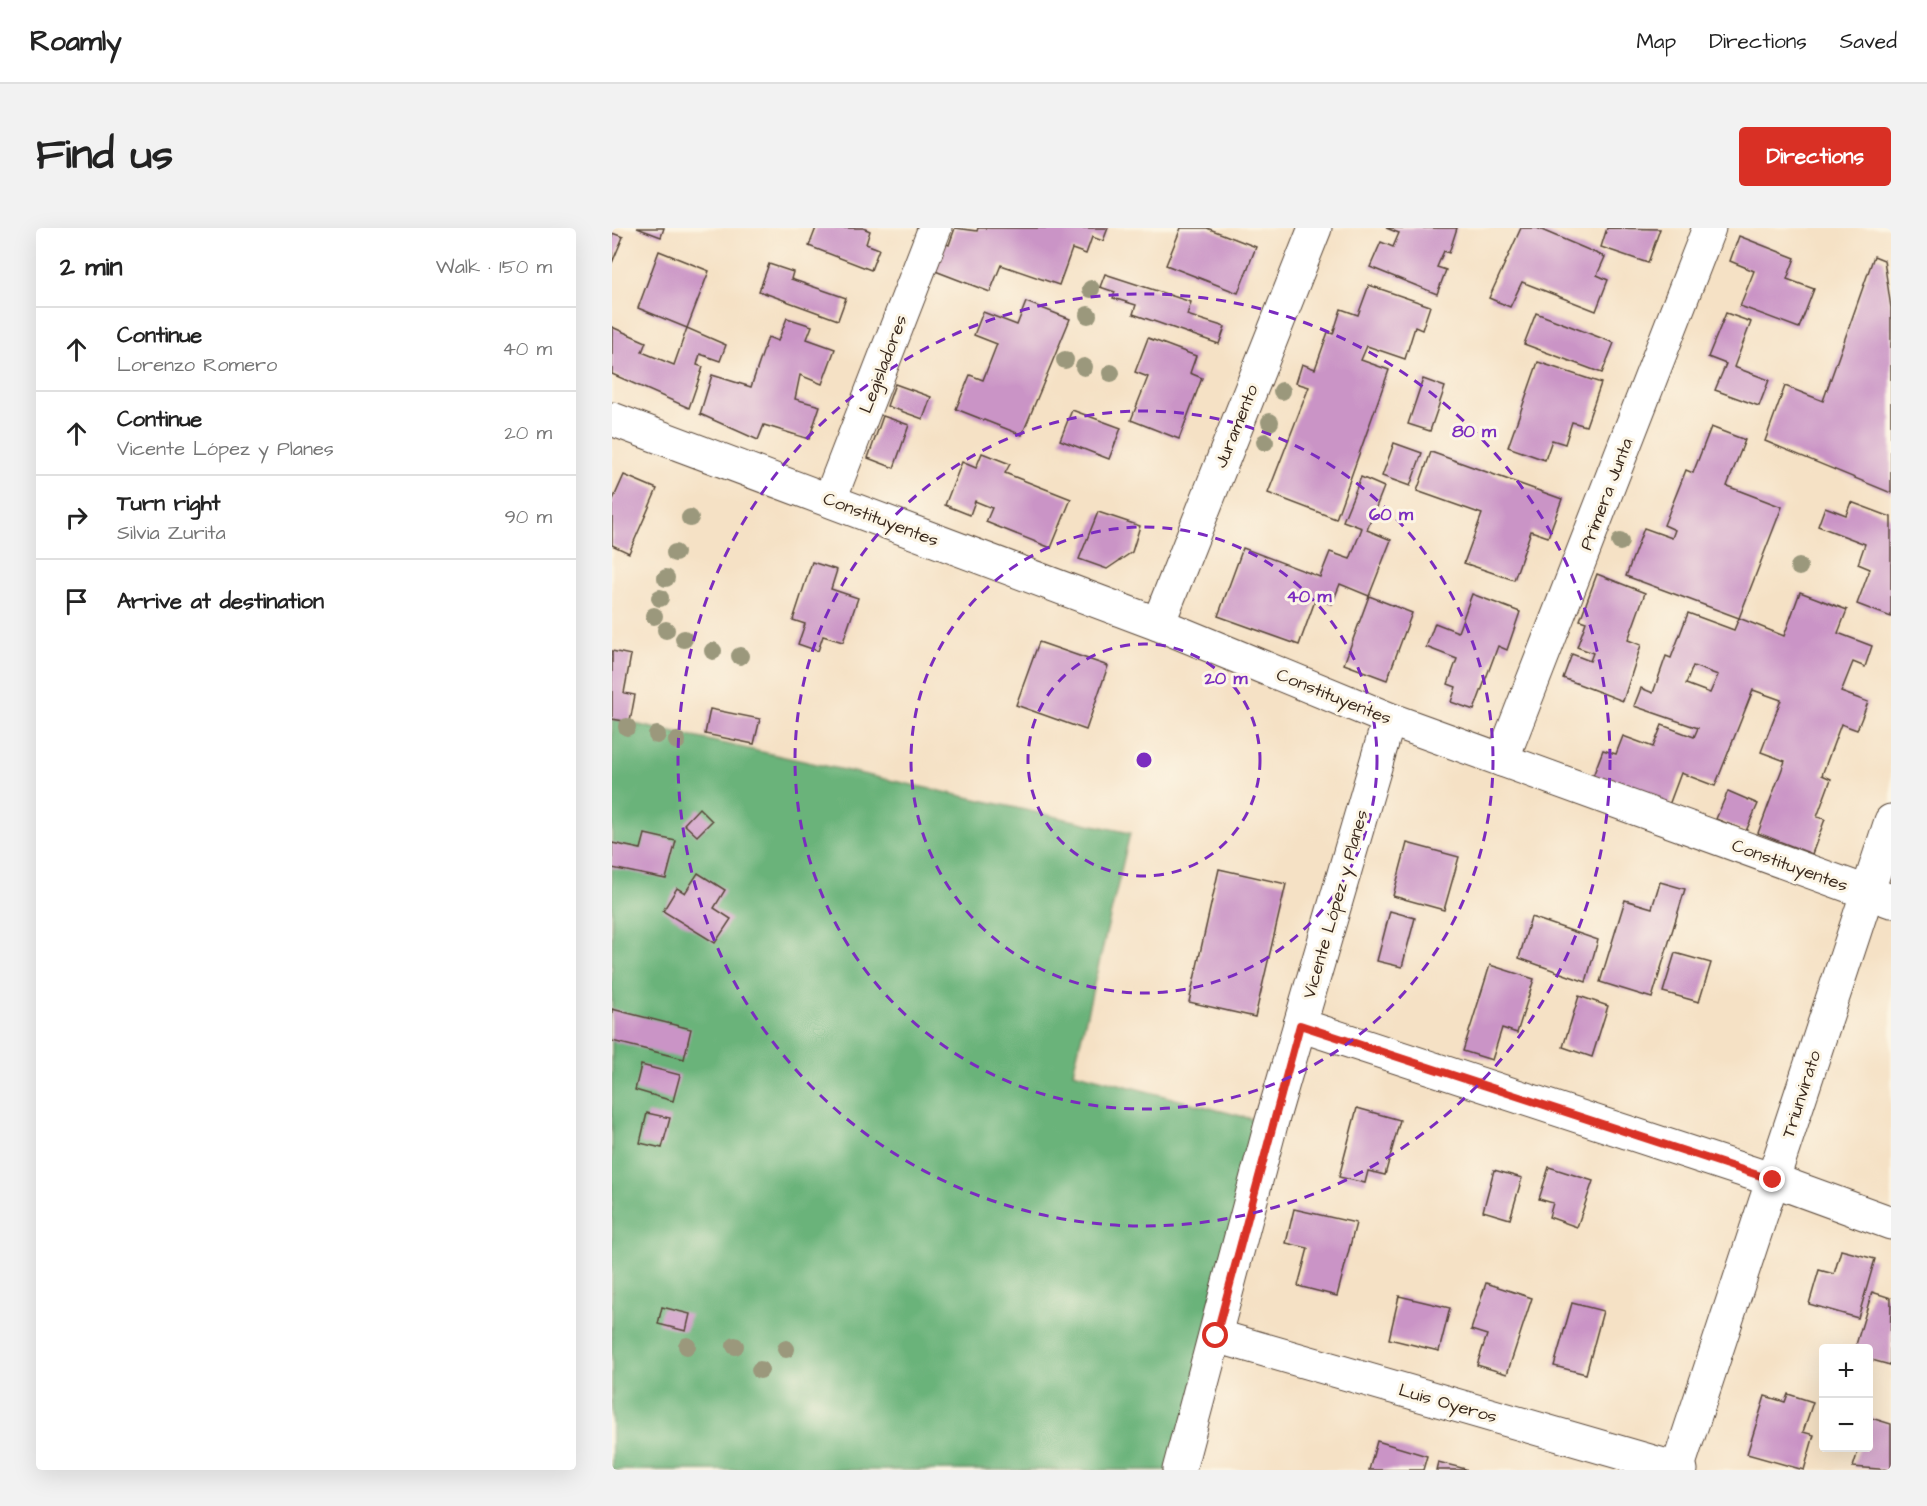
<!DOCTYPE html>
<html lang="en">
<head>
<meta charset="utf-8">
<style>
  :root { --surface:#fff; --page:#f2f2f2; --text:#222; --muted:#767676; --line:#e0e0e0; --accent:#d93025 }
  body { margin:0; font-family:"Architects Daughter",sans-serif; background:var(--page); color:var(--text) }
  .controls { position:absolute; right:18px; bottom:18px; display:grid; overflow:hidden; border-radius:6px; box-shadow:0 6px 24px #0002 }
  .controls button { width:54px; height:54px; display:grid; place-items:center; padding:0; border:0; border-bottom:2px solid var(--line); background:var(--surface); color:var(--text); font:30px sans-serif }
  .stop { position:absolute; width:18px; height:18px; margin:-14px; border:4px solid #d93025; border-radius:50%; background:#fff }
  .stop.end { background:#d93025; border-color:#fff; box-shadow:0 2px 6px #0008 }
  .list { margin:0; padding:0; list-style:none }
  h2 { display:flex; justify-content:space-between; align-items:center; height:78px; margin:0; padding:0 24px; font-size:26px }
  h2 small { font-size:20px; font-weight:400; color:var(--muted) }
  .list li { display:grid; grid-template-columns:39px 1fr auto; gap:18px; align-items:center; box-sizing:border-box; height:84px; padding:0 24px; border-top:2px solid var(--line) }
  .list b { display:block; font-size:22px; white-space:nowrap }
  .list p { margin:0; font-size:20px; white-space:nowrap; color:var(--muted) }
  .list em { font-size:20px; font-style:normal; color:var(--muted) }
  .icon { flex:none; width:33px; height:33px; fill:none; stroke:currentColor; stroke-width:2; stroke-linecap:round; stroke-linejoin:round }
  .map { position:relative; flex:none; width:1279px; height:1242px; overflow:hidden; border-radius:6px }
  header { display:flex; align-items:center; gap:36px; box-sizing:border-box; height:84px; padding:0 30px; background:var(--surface); border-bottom:2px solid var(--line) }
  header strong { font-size:28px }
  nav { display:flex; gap:33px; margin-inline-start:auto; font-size:21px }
  .intro { display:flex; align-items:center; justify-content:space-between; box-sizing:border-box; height:144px; padding:0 36px }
  h1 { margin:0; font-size:42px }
  .button { padding:15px 27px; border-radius:6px; background:var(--accent); color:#fff; font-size:21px; font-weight:700 }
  main { display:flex; gap:36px; padding:0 36px }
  aside { flex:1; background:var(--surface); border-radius:6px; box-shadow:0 6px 24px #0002 }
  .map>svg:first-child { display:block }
  .forest { fill:#6ab37a; stroke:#526e4c; stroke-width:1.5 }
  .building { fill:#ca94c6; fill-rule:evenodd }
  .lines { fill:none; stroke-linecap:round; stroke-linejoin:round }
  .minor-casing { stroke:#574537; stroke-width:35 }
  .minor { stroke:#fff; stroke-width:33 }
  .tree { fill:#9b987c }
  .route { stroke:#d93025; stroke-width:8 }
  .ring { fill:none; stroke:#7b2cbf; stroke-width:3; stroke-dasharray:10 8 }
  .labels { text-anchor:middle; stroke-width:6; stroke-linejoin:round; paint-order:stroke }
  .street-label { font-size:18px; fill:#3b2a1e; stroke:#fcf5e5 }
  .centre { fill:#7b2cbf; stroke:#fcf5e5; stroke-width:3 }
  .ring-label { font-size:18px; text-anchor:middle; font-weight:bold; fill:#7b2cbf; stroke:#fcf5e5; stroke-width:6; stroke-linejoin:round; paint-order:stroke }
</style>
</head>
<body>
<header>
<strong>Roamly</strong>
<nav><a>Map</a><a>Directions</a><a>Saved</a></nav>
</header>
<div class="intro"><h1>Find us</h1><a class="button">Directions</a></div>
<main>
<aside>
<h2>2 min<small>Walk · 150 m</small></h2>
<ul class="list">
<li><svg class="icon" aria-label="ahead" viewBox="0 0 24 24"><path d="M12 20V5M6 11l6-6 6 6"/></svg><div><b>Continue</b><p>Lorenzo Romero</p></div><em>40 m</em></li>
<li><svg class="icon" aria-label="ahead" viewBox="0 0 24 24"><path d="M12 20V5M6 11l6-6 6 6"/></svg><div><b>Continue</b><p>Vicente López y Planes</p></div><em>20 m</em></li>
<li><svg class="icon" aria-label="right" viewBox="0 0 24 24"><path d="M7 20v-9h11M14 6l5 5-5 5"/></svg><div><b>Turn right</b><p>Silvia Zurita</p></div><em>90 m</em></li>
<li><svg class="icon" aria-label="arrive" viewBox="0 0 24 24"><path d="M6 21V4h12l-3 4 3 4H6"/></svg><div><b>Arrive at destination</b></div></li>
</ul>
</aside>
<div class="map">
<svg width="1279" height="1242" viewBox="0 0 1279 1242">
  <rect width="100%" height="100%" fill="#fcf5e5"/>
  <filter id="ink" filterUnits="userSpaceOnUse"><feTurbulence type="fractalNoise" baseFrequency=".0167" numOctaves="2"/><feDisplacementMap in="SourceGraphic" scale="12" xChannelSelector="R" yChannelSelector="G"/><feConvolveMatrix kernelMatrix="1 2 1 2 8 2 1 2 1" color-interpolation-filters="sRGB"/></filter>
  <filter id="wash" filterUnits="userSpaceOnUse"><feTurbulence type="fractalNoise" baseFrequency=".008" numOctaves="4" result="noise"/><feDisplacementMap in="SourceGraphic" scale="24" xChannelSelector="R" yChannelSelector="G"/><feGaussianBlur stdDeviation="1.35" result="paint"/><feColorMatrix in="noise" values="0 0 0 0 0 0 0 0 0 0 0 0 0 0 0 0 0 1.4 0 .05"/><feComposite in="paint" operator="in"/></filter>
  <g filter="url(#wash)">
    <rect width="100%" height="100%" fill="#f5e1c5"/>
    <polygon class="forest" points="0,491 518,605 461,844 659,896 567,1242 0,1242"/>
    <g id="blocks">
      <g class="building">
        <polygon points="25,0 52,0 49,9"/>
        <polygon points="204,0 251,0 258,3 254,16 267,21 259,42 197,18"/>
        <polygon points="343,0 365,3 366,0 496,0 491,13 480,9 474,26 460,21 447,57 389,37 378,64 318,41 329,14 337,17"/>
        <polygon points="569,0 595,0 644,19 626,65 554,37"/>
        <polygon points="774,0 845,0 837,25 832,23 825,39 834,42 825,66 758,39 769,14 781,19 787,5"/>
        <polygon points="909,0 925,0 993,29 985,47 996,52 984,83 910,54 898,79 877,70"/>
        <polygon points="995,0 1048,1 1036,35 989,19"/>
        <polygon points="0,5 11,9 0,35"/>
        <polygon points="1127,8 1183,30 1175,51 1202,61 1187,100 1128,78 1142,43 1118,33"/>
        <polygon points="47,23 97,43 75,100 26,80"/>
        <polygon points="1262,28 1272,32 1279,80 1279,265 1153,213 1173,158 1211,173"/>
        <polygon points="157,36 181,44 179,51 234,70 226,92 147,63"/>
        <polygon points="493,46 579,74 575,87 613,99 607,116 521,86 524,77 501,70 503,64 488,59"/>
        <polygon points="757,57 818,78 810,102 803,99 793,131 755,118 749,132 777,142 724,291 656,265 697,159 684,155 690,136 703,141 716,104 721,106 729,81 746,87"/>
        <polygon points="414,74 458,91 410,207 344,181 358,147 371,152 385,116 362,107 371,84 405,97"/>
        <polygon points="924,85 1002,115 990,145 912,116"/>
        <polygon points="1114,85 1139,94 1122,139 1157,152 1147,178 1103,162 1114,136 1096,129"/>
        <polygon points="175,90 200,98 195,111 223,121 210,156 188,147 183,171 208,178 197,211 152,197 146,212 88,186 100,147 139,159 156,109 166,113"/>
        <polygon points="0,99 34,114 30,124 62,137 75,100 114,117 108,133 88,126 85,137 91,139 77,180 0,146"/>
        <polygon points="536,110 584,128 578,145 590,150 567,211 519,192 536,149 523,144"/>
        <polygon points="926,134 989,155 974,198 960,194 953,216 940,212 933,232 896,219"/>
        <polygon points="811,151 833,159 818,203 796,196"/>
        <polygon points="283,156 319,169 311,191 275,178"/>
        <polygon points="460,182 509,200 497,231 448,212"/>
        <polygon points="271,188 297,197 282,240 256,230"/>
        <polygon points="1099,199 1133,212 1115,258 1170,279 1127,390 1014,348 1032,300 1060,310 1063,302 1052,297 1074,242 1081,245"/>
        <polygon points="782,215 810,225 798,258 770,248"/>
        <polygon points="819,224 950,271 936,309 919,303 902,352 852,335 870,286 805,263"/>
        <polygon points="370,225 398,236 393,245 459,271 439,320 374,294 380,280 363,273 358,287 333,277 350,234 364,240"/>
        <polygon points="12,247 45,261 17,325 0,317 0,274"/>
        <polygon points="749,249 772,259 755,302 779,312 757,368 728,356 720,376 704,370 687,417 606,388 631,320 708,349 718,324 738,331 750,300 731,293"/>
        <polygon points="1239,274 1279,289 1279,389 1245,376 1258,341 1246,336 1253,316 1206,298 1213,279 1234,287"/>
        <polygon points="486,284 528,298 520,324 495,341 467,331"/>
        <polygon points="200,334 225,342 219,361 246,370 231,414 211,408 206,423 186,416 193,396 181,392"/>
        <polygon points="985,346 1033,365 1016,412 1029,417 1011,473 951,450 960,426 978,433 981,425 965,419 974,394 968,392"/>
        <path d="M1188,364L1235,382L1226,405L1260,418L1253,439L1241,434L1229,464L1256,474L1245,502L1229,496L1210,547L1219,551L1205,589L1213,591L1200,626L1146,605L1173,533L1149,524L1169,472L1141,462L1103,558L1069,545L1057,577L981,548L991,522L1004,526L1011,508L1041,519L1050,497L1082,509L1086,500L1022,478L1029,460L1041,465L1054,428L1059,430L1076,385L1122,402L1127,390L1172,408ZM1081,438L1106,447L1098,465L1074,456Z"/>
        <polygon points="860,366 908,384 895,422 886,418 862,482 839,474 844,459 836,456 845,431 814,419 823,395 846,404"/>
        <polygon points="757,368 800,385 775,452 732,436"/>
        <polygon points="427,414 496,438 474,502 404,477"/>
        <polygon points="0,423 19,427 12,465 23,467 18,494 0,491"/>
        <polygon points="98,481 148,491 142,516 93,506"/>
        <polygon points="1116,563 1146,576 1134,603 1104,591"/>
        <polygon points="87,580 100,593 85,608 72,596"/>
        <polygon points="33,606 64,613 54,651 0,640 0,615 29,621"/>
        <polygon points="795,615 847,629 832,682 781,668"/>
        <polygon points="607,641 674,656 643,789 577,774"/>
        <polygon points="86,645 113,662 102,680 119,691 103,715 51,683 65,660 73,665"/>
        <polygon points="1048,654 1073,661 1040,770 988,754 1013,672 1040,680"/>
        <polygon points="778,683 803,690 790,739 765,733"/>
        <polygon points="919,689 986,712 974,754 907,730"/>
        <polygon points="1063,725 1099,735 1087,774 1051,764"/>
        <polygon points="878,737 922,751 905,805 890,800 880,832 851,823"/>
        <polygon points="967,768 996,778 980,829 951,819"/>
        <polygon points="0,781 79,801 72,831 0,813"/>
        <polygon points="29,837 68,847 61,873 23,862"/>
        <polygon points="745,880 788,892 773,947 756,943 753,955 727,949"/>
        <polygon points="35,885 58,890 50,920 28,915"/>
        <polygon points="937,939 981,953 965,999 937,989 941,975 927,971"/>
        <polygon points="882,942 910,950 898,991 871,983"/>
        <polygon points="682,981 744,995 725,1068 686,1058 696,1020 674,1015"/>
        <polygon points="1229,1022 1263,1031 1246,1090 1197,1076 1207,1042 1222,1046"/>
        <polygon points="874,1055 920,1070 895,1146 865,1137 875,1107 859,1102"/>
        <polygon points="1260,1064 1279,1070 1278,1137 1256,1131 1256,1120 1243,1120"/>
        <polygon points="787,1068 838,1080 827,1123 777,1111"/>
        <polygon points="960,1075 991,1083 974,1146 942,1138"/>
        <polygon points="50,1079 78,1086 74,1103 46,1096"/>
        <polygon points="1176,1166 1201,1174 1191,1204 1202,1207 1192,1242 1135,1226 1153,1168 1173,1174"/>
        <polygon points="1256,1189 1279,1196 1279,1242 1241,1239 1247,1220 1256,1220"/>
        <polygon points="765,1213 815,1228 811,1242 757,1242"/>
        <polygon points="826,1234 854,1241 854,1242 824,1242"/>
      </g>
    </g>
  </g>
  <g filter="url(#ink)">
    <use href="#blocks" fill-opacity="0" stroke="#574537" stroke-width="1.5"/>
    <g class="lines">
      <g class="minor-casing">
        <g id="minor">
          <polyline points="0,191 546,396 777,491 1279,673"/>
          <polyline points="218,271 323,0"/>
          <polyline points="546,396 703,0"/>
          <polyline points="890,532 1097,0"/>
          <polyline points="688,797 1161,952 1279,995"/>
          <polyline points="604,1108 1069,1242"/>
          <polyline points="567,1242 659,896 777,491"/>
          <polyline points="1065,1242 1279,593"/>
        </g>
      </g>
      <use href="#minor" class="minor"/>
    </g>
    <g class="tree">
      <circle cx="479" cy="61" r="9"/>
      <circle cx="476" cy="87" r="9"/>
      <circle cx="453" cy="132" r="9"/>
      <circle cx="472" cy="139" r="9"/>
      <circle cx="499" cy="145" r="9"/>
      <circle cx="670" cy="163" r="9"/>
      <circle cx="658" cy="194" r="9"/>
      <circle cx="653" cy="214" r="9"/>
      <circle cx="78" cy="290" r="9"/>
      <circle cx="1008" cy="314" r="9"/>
      <circle cx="63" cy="325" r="9"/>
      <circle cx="1187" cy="339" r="9"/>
      <circle cx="54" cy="350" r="9"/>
      <circle cx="48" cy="370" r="9"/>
      <circle cx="42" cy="388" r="9"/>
      <circle cx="54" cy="402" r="9"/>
      <circle cx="72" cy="411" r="9"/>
      <circle cx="101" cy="423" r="9"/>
      <circle cx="128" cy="428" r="9"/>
      <circle cx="15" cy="499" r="9"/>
      <circle cx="45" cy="507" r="9"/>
      <circle cx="65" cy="513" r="9"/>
      <circle cx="75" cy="1118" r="9"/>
      <circle cx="123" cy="1118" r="9"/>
      <circle cx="174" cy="1121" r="9"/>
      <circle cx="148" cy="1142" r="9"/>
    </g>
  </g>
  <g class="lines" filter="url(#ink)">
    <polyline class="route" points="604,1108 688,797 1161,952"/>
  </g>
  <g class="ring">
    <circle cx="532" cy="532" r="116"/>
    <circle cx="532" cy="532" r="233"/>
    <circle cx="532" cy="532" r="349"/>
    <circle cx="532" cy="532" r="466"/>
  </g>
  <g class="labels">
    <g class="street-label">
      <text transform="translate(271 136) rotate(-69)" y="6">Legisladores</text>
      <text transform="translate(624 198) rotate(-68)" y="6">Juramento</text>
      <text transform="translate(994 266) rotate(-69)" y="6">Primera Junta</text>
      <text transform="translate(269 291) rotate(21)" y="6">Constituyentes</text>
      <text transform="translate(722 468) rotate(22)" y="6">Constituyentes</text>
      <text transform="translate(1178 637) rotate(20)" y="6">Constituyentes</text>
      <text transform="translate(723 676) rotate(-74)" y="6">Vicente López y Planes</text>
      <text transform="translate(1189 866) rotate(-72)" y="6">Triunvirato</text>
      <text transform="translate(836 1175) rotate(16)" y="6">Luis Oyeros</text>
    </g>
  </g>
  <circle cx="532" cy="532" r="9" class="centre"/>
  <g class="ring-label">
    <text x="862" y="209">80 m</text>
    <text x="779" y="292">60 m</text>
    <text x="697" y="374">40 m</text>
    <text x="614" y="456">20 m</text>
  </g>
</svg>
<div class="controls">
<button>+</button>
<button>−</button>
</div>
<div class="stop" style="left:604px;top:1108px"></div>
<div class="stop end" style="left:1161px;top:952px"></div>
</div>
</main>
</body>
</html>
